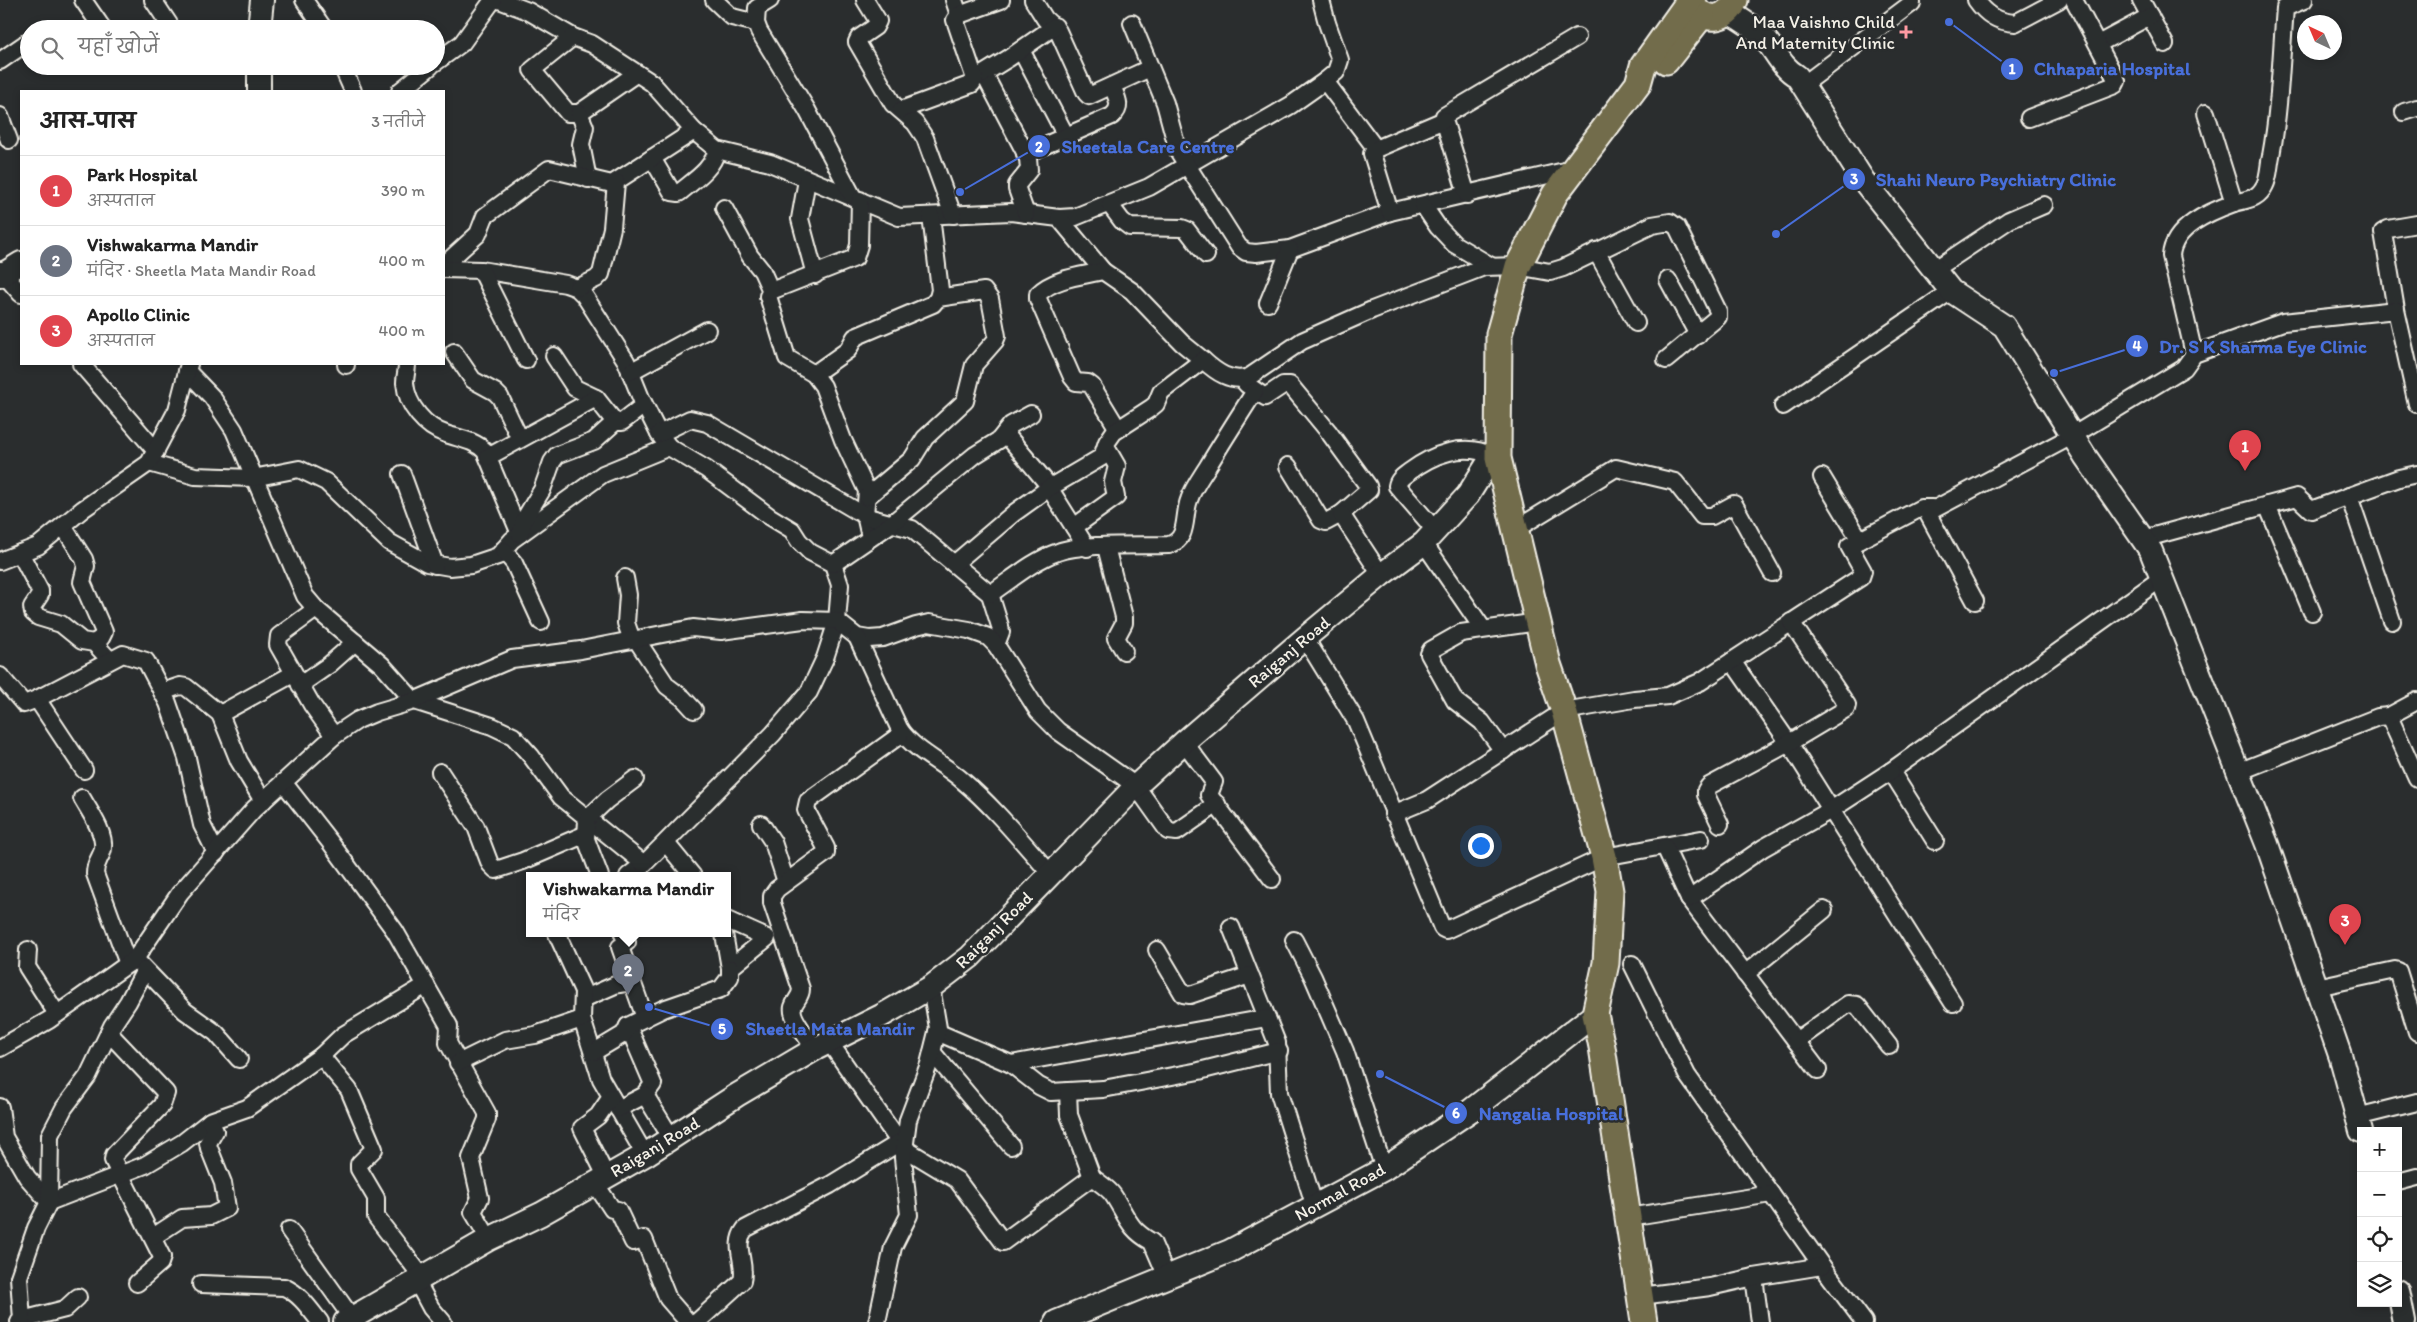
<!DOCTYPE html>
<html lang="hi">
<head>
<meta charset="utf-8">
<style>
  :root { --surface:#fff; --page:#f2f2f2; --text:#222; --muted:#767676; --line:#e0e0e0; --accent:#85585c }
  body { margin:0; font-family:Itim,"Playpen Sans Deva",sans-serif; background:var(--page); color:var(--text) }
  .controls { position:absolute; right:15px; bottom:15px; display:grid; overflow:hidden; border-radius:0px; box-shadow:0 2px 8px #0003 }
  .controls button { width:45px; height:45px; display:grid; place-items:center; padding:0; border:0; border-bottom:1px solid var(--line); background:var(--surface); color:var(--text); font:25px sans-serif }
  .compass { position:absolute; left:2297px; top:15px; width:45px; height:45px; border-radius:50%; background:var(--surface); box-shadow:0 2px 8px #0003; rotate:316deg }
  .you { position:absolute; left:1480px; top:845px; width:18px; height:18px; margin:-12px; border:4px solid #fff; border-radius:50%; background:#1a73e8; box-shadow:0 0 0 8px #1a73e833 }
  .badge { display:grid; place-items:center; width:32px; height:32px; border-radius:50%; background:var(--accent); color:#fff; font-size:16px; font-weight:700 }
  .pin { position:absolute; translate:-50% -41px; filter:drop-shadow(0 1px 2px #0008) }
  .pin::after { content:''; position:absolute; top:26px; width:18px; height:15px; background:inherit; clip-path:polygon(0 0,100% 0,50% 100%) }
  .popup { position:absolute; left:526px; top:872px; width:205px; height:65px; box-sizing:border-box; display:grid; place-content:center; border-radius:0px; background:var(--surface); filter:drop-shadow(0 1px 4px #0005); font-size:16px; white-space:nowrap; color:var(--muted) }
  .popup b { font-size:19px; color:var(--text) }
  .popup::after { content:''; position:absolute; left:50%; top:100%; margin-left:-10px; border:10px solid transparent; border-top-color:var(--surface) }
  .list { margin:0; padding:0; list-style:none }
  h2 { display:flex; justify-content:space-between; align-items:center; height:65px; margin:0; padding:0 20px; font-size:21px }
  h2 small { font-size:16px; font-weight:400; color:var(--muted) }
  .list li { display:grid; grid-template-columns:32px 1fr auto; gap:15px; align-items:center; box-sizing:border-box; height:70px; padding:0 20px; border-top:1px solid var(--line) }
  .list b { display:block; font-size:19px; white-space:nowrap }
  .list p { margin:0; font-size:16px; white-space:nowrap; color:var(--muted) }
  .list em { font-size:16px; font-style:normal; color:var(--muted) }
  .icon { flex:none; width:28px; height:28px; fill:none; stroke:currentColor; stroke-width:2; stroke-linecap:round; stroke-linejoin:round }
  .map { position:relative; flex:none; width:2417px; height:1322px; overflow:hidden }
  .search { position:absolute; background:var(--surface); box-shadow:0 2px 8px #0003; left:20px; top:20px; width:425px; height:55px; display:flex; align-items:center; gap:12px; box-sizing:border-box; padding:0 18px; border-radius:28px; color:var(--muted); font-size:19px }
  .panel { position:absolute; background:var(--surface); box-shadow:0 2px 8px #0003; left:20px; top:90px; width:425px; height:275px; border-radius:0px }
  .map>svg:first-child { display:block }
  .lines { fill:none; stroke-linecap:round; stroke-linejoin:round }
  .minor-casing { stroke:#f4f1e8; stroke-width:20 }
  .secondary-casing { stroke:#f4f1e8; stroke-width:26 }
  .primary-casing { stroke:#f4f1e8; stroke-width:29 }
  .minor { stroke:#2a2d2e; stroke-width:16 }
  .secondary { stroke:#2a2d2e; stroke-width:22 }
  .primary { stroke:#726c4b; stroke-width:25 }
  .poi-dot { fill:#ff9aa2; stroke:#2a2d2e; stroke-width:2 }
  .labels { text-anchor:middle; stroke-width:5; stroke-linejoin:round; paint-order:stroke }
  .poi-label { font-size:18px; fill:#f4f1e8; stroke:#2a2d2e; text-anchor:end }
  .street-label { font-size:18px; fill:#f4f1e8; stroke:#2a2d2e }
  .leader { fill:none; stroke:#486fdb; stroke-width:2 }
  .callout-dot { fill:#486fdb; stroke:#2a2d2e; stroke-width:2 }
  .mark-label { font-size:15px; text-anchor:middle; font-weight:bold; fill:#fff }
  .callout-label { font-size:19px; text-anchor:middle; font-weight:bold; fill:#486fdb; stroke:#2a2d2e; stroke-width:5; stroke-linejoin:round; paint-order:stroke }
</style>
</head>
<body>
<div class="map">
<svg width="2417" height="1322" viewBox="0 0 2417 1322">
  <rect width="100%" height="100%" fill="#2a2d2e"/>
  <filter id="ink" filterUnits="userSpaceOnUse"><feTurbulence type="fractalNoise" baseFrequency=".02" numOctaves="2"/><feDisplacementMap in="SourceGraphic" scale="10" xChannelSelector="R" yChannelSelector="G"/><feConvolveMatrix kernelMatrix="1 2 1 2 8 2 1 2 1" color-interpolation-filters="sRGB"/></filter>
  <g filter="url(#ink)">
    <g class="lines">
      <g class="minor-casing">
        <g id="minor">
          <polyline points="83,0 103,29"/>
          <polyline points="153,0 169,24"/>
          <polyline points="304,0 324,29"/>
          <polyline points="499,0 528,11 573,37 592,44 652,83 694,131 717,150 770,163 899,217 1011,212 1059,218 1075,217 1149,187 1291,105 1325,81 1336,72 1340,60 1327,23 1321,0"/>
          <polyline points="714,0 732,17 756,23"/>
          <polyline points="770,0 757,8 756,23 759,31 807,110 853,197"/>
          <polyline points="865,0 878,21 875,27 859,38 857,42 893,104 915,123 925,138 953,215"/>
          <polyline points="954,0 959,15"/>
          <polyline points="1033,0 1045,19 1058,31 1086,93 1089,96 1150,68"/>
          <path d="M1976,0C1986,14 1997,22 2015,23L2059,0"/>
          <polyline points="2141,0 2165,44"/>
          <polyline points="1132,23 1165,103 1178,151 1239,247 1246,252 1256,253 1290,249 1390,212 1573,169"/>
          <polyline points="573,37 532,70 568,113 579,113 637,73"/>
          <polyline points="2098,44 2150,16"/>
          <polyline points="1021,50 1066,136"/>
          <polyline points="0,61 29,41"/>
          <polyline points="436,62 462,43 493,0"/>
          <polyline points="342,66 353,91"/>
          <polyline points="984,74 1028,158 1029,170 1017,185 1017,189 1026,214"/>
          <polyline points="975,79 1009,58 1055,26"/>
          <polyline points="1325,81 1376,149"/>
          <polyline points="1803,85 1912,3"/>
          <polyline points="400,91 431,66"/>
          <polyline points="901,110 972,84 975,79 955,20 959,15 1001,0"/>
          <polyline points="2404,112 2417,108"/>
          <polyline points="579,113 585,127 581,144 588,179"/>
          <polyline points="2206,113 2234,203"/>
          <polyline points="0,116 9,140"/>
          <polyline points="2029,118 2115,85 2117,81 2074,0"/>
          <path d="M1025,154L1112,116C1123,107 1117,98 1112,86"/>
          <path d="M652,158L672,192L679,193C694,180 712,170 717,150"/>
          <polyline points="807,180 800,219 815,275"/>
          <polyline points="1467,195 1444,120 1444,116 1577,37"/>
          <polyline points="860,200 859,245 855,258 771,291 768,296 787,358 814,374 823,386 843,440 867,491 865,515 870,537"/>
          <polyline points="1110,205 1122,221 1130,227 1182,228 1187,230 1206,255"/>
          <polyline points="1423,205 1438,227 1454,244 1491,266"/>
          <polyline points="724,208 750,256 762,271 771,291"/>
          <polyline points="1390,212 1372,154 1376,149 1444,120"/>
          <polyline points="1059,218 1103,271"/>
          <polyline points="1596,251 1636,323"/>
          <polyline points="444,265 478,234 485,216 549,169 612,184 694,131"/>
          <polyline points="444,269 481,270 566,284 577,288 584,295 626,361 641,398 659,434 669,447 706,469 769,516 792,530 799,541 810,552 833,564 840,585 837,621 825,658 809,692 773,734 647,861 628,876"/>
          <polyline points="0,270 21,294"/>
          <polyline points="481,270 526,360"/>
          <polyline points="1934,270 2009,220 2044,205"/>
          <polyline points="1668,280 1698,335"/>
          <polyline points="577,288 596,279 601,274 612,228 616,182"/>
          <polyline points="1268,303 1290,249"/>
          <polyline points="2396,310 2383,232 2388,229 2417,224"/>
          <polyline points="454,352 473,380 495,392 500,397 520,439"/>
          <path d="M2194,354L2171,256C2173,227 2209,212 2234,203C2247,199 2258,200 2265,185C2269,177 2269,165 2271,156C2280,107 2281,57 2285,8L2304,0"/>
          <polyline points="554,356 575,388 596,398 615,422 622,422 644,405"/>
          <polyline points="81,364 156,451"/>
          <polyline points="346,364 346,365"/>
          <path d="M407,364C407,370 405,377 405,383C407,406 425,427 446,434C460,439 474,440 485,451L520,534"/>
          <polyline points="187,371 212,397 234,430 305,596 316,609 382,665 414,701 492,726 513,736 531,756 561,797 644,864"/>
          <polyline points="630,372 707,330"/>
          <polyline points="814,374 848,350 855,337 933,304 938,298 940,290 931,216"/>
          <polyline points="1246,384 1265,397 1283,385 1290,385 1328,431 1368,486 1369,490 1341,514 1326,522 1321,520 1288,466"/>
          <polyline points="1783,406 1951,291"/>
          <path d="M1118,429L1092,386L1088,383L1076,382L1072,377L1038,299V294C1054,278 1082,276 1103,271L1132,291L1182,343L1203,360"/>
          <polyline points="1005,433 1045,481 1087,548"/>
          <polyline points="659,434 690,419 707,423 855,510 871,518 912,529 990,594 1000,626 1001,632 996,645"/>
          <polyline points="488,457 596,398"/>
          <polyline points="149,463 195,476 253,478 299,469 326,482 389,542 427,563 450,567 471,565 498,556 512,540 603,474 669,447"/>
          <polyline points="402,474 435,565"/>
          <polyline points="2349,496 2392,621"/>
          <polyline points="867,497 912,459 925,438 965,401 974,365 995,341 997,336 990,299 984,291 938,298"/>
          <polyline points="2267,505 2312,612"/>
          <polyline points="1341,514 1381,575"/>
          <polyline points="63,526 84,559 86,566 82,582 104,632 101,638 94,643"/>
          <polyline points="1074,527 1116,497 1113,482 1117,466 1106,447"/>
          <polyline points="1516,529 1616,468 1675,482 1702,516 1712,516 1734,504 1772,573"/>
          <path d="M1435,530L1397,486C1398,479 1404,476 1409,472C1433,454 1464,442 1492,456"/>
          <polyline points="520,534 525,518 542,490 552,462 557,455 594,441 615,422"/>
          <polyline points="2143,539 2297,497 2311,510 2399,478 2417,474"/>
          <polyline points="1860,540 1921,508 1932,508"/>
          <polyline points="1424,543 1483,629"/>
          <polyline points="1106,547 1124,617 1124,623 1116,638 1124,651"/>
          <polyline points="503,550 514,563 541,622"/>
          <polyline points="20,553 40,591 40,595 32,607 33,613 38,617 61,624 82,641 94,643 110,660"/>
          <polyline points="0,561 38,546 83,509 149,463 177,410 189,364"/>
          <polyline points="833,564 891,524 975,455 999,440 1011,425 1031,414"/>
          <path d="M954,564L1014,513L1049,488L1102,457L1107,442L1114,432L1151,408L1156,404L1161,392L1203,360C1216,372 1231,383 1249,377L1302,341L1372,310L1484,267L1518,266L1550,272L1563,268L1652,225L1670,222L1677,227L1718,311V317L1666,360"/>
          <polyline points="625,578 628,595 626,623 632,640"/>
          <path d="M990,594C1011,580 1034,560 1058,552C1082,543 1141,546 1169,545C1189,539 1183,516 1189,500C1193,488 1201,477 1208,466C1223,441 1239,416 1255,391"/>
          <polyline points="1975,601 1929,516 1929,512 2072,436 2184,368 2194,354 2283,322 2396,310 2417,404"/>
          <polyline points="316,609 279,636 278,645 312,705 334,736"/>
          <polyline points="1305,638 1356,721 1442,928 1446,930 1604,857 1701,839"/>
          <polyline points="636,639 667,686 683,698 694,710"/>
          <polyline points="1732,661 1789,743 1953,1003"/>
          <polyline points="0,676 24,704 37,699 84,770"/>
          <polyline points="300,685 329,665 355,642"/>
          <polyline points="162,692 180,686 186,687 220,714"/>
          <polyline points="37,699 123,654 146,661 168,703 187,758 202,825 216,853"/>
          <polyline points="2389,716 2417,778"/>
          <path d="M900,730C916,752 943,763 963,781C995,808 1022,842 1050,873"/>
          <polyline points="1184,742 1214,782 1209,795 1272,879"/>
          <polyline points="1503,751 1482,722 1455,701 1429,654 1431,650 1461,633 1538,622"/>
          <polyline points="440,772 476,827 490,864 496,870 523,861 586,834"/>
          <polyline points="2238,772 2378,717 2389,716 2417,701"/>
          <polyline points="283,782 330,842 395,931 449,1026 448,1043 487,1113 487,1119 471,1158 480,1198 473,1212 489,1239"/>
          <path d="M82,798C89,811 105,832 103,848C102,858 95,860 95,874L128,964"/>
          <polyline points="263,801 239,761 220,714 293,674"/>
          <polyline points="1393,814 1427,800 1564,711 1634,699 1668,696 1700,682 1861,577 1863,571 1849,546 1860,540 1822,477"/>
          <polyline points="761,824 773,842 786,882"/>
          <polyline points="1720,824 1706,795 1706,790 1709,786 1789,743 1846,709 1847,705 1791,622"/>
          <polyline points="1935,841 1891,771 2162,578"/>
          <polyline points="666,843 693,876"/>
          <polyline points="1665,847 1689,899 1818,1070"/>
          <polyline points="600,876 586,839 587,819 607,800 635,779"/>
          <polyline points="1689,899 1763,848 1831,810 1891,771"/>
          <polyline points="1231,927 1277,1043 1279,1093 1315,1207"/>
          <polyline points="623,934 627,942 620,947 645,1018"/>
          <polyline points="724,934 730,968 767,938 727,920"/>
          <polyline points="1294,940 1313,977 1345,1051 1384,1169"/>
          <polyline points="28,950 27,967 57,1014"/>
          <polyline points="1157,950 1183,994 1190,995 1250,975"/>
          <polyline points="138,962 185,1011 216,1033 239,1059"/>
          <polyline points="1632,964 1687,1075 1822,1266 1864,1322"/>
          <polyline points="1745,974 1824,910"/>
          <polyline points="2317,987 2395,970 2398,971 2417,1032"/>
          <polyline points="583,999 615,985 631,982"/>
          <polyline points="582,1019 601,1079 645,1155"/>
          <polyline points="628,1026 653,1084 645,1095 672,1139"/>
          <polyline points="937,1032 1011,1064 1039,1086 1051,1092 1103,1089 1199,1071 1279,1051"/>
          <polyline points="109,1033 166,1093 162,1105 114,1155 113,1160 162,1257 160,1263 137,1283"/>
          <polyline points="1796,1041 1848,1004 1857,1005 1889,1046"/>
          <polyline points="830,1043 900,1143"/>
          <polyline points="0,1048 49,1020 135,959 180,893 254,809 334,736 358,720 377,712 411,702 512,659 581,650 693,628 721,631 803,620 837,621 857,637 869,639 883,638 916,626 929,623 969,630 988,637 996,645 1038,711 1058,731 1136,786 1168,831 1177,832 1217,804"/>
          <path d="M815,1049C809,1040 790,1017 793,1007C795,1000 801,997 801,989L772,903V896L777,889L826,853V848L806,810L808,801L900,735V730L857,637"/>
          <polyline points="594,1052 624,1034 628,1026 663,1009 721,989 730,977 730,968"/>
          <polyline points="932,1052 1011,1146"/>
          <polyline points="458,1063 505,1040 535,1035 582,1019 583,991 557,934"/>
          <polyline points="1011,1064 1267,1018"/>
          <polyline points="1068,1091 1069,1115 1092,1177"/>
          <polyline points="0,1107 4,1137 27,1177 49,1202 145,1165 182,1143 210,1121 247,1108 321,1056"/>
          <polyline points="618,1109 645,1095"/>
          <polyline points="2357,1117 2417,1102"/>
          <path d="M904,1148L957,1180L1003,1242L1092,1177C1099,1183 1108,1188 1113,1195C1127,1216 1128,1229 1152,1242L1167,1277"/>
          <polyline points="606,1176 582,1128 598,1116 611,1097"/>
          <polyline points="2398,1182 2417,1177"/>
          <polyline points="595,1183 612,1209 618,1210 633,1242 644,1239 668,1299 688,1322"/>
          <polyline points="1629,1217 1771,1194"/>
          <polyline points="289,1230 352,1318"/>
          <polyline points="153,1237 182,1218 211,1216 227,1208 223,1183 209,1148 208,1143 215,1131 210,1121"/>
          <polyline points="1754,1277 1760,1322"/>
          <polyline points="423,1278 376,1217 376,1198 359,1169 359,1164 374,1149 349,1090 321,1056 343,1035 426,985"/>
          <polyline points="417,1282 431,1308 443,1322"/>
          <path d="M201,1284L284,1287C300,1294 309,1308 320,1322"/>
          <polyline points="1641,1296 1710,1287 1754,1277 1822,1266"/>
          <polyline points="22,1320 65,1309 78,1297"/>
          <polyline points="19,1322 22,1320 19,1277 36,1228 49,1202 50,1135 64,1108 88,1076 112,1026 128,1002 145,970"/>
          <path d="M697,1322L742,1281C747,1262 732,1246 745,1229L830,1185L905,1139"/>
          <polyline points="877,1322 893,1247 909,1215 903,1158 908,1120 929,1064 938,1028 931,987"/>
        </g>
      </g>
      <g class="secondary-casing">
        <g id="secondary">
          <path d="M1728,12C1741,19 1754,27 1764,38C1776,51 1781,67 1797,76L1863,180L1951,291L2004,326L2085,456L2151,551L2267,844L2341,1058L2361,1131"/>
          <polyline points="259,29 262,0"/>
          <polyline points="259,66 259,91"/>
          <polyline points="0,276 21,263"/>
          <polyline points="2398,1291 2404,1322"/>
          <polyline points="345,1322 489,1239 541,1214 645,1155 737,1095 815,1049 881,1016 931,987 970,957 1136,786 1184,742 1305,638 1381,575 1424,543 1468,495 1498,447"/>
          <polyline points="1056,1322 1230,1251 1384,1169 1470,1111 1595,1014"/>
        </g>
      </g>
      <g class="primary-casing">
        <g id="primary">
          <path d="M1693,3C1702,24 1728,21 1735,0"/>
          <polyline points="1666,61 1702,15"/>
          <polyline points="1644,1322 1602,1047 1595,1014 1606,963 1610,891 1604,857 1564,711 1548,664 1498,458 1499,334 1518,266 1555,194 1638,84 1643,66 1690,0"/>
        </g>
      </g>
      <use href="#minor" class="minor"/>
      <use href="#secondary" class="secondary"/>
      <use href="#primary" class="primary"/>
    </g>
  </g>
  <path class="poi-dot" d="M1903.5 24.5h5v5h5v5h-5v5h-5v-5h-5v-5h5z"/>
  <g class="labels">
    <g class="poi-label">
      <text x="1895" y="28">Maa Vaishno Child<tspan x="1895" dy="21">And Maternity Clinic</tspan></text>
    </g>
    <g class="street-label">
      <text transform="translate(1289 652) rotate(-40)" y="6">Raiganj Road</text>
      <text transform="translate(994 930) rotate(-45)" y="6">Raiganj Road</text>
      <text transform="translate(655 1147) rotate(-31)" y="6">Raiganj Road</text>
      <text transform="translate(1340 1192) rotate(-29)" y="6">Normal Road</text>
    </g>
  </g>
  <path class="leader" d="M1949 22L2012 69M960 192L1039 146M1776 234L1854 179M2054 373L2137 346M649 1007L722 1029M1380 1074L1456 1113"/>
  <g class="callout-dot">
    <circle cx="1949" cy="22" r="5"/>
    <circle cx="960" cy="192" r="5"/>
    <circle cx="1776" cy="234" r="5"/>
    <circle cx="2054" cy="373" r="5"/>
    <circle cx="649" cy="1007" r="5"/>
    <circle cx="1380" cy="1074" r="5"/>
    <circle cx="2012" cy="69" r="12"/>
    <circle cx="1039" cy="146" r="12"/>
    <circle cx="1854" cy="179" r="12"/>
    <circle cx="2137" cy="346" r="12"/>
    <circle cx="722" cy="1029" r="12"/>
    <circle cx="1456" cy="1113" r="12"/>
  </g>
  <g class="mark-label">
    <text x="2012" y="74">1</text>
    <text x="1039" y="152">2</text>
    <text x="1854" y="184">3</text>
    <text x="2137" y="351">4</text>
    <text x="722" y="1034">5</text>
    <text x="1456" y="1118">6</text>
  </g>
  <g class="callout-label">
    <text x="2112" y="75">Chhaparia Hospital</text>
    <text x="1148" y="153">Sheetala Care Centre</text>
    <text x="1996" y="186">Shahi Neuro Psychiatry Clinic</text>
    <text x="2263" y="353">Dr. S K Sharma Eye Clinic</text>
    <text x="830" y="1035">Sheetla Mata Mandir</text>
    <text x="1551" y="1120">Nangalia Hospital</text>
  </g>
</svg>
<div class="controls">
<button>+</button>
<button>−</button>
<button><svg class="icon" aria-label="locate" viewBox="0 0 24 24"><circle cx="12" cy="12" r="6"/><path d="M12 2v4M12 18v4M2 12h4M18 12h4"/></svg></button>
<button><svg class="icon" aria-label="layers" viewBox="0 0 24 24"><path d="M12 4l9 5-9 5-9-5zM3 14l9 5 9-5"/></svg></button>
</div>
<svg class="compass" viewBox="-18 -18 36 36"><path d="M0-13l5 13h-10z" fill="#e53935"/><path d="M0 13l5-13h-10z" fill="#767676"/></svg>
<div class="you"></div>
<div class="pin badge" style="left:2245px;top:471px;background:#e0444e">1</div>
<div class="pin badge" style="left:628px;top:995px;background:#6b7280">2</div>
<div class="popup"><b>Vishwakarma Mandir</b>मंदिर</div>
<div class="pin badge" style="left:2345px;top:945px;background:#e0444e">3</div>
<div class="search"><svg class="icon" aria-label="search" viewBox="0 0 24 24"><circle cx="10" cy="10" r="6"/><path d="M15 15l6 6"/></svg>यहाँ खोजें</div>
<section class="panel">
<h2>आस-पास<small>3 नतीजे</small></h2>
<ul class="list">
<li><span class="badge" style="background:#e0444e">1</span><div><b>Park Hospital</b><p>अस्पताल</p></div><em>390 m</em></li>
<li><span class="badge" style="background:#6b7280">2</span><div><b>Vishwakarma Mandir</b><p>मंदिर · Sheetla Mata Mandir Road</p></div><em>400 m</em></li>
<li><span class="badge" style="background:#e0444e">3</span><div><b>Apollo Clinic</b><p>अस्पताल</p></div><em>400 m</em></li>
</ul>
</section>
</div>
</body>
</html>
